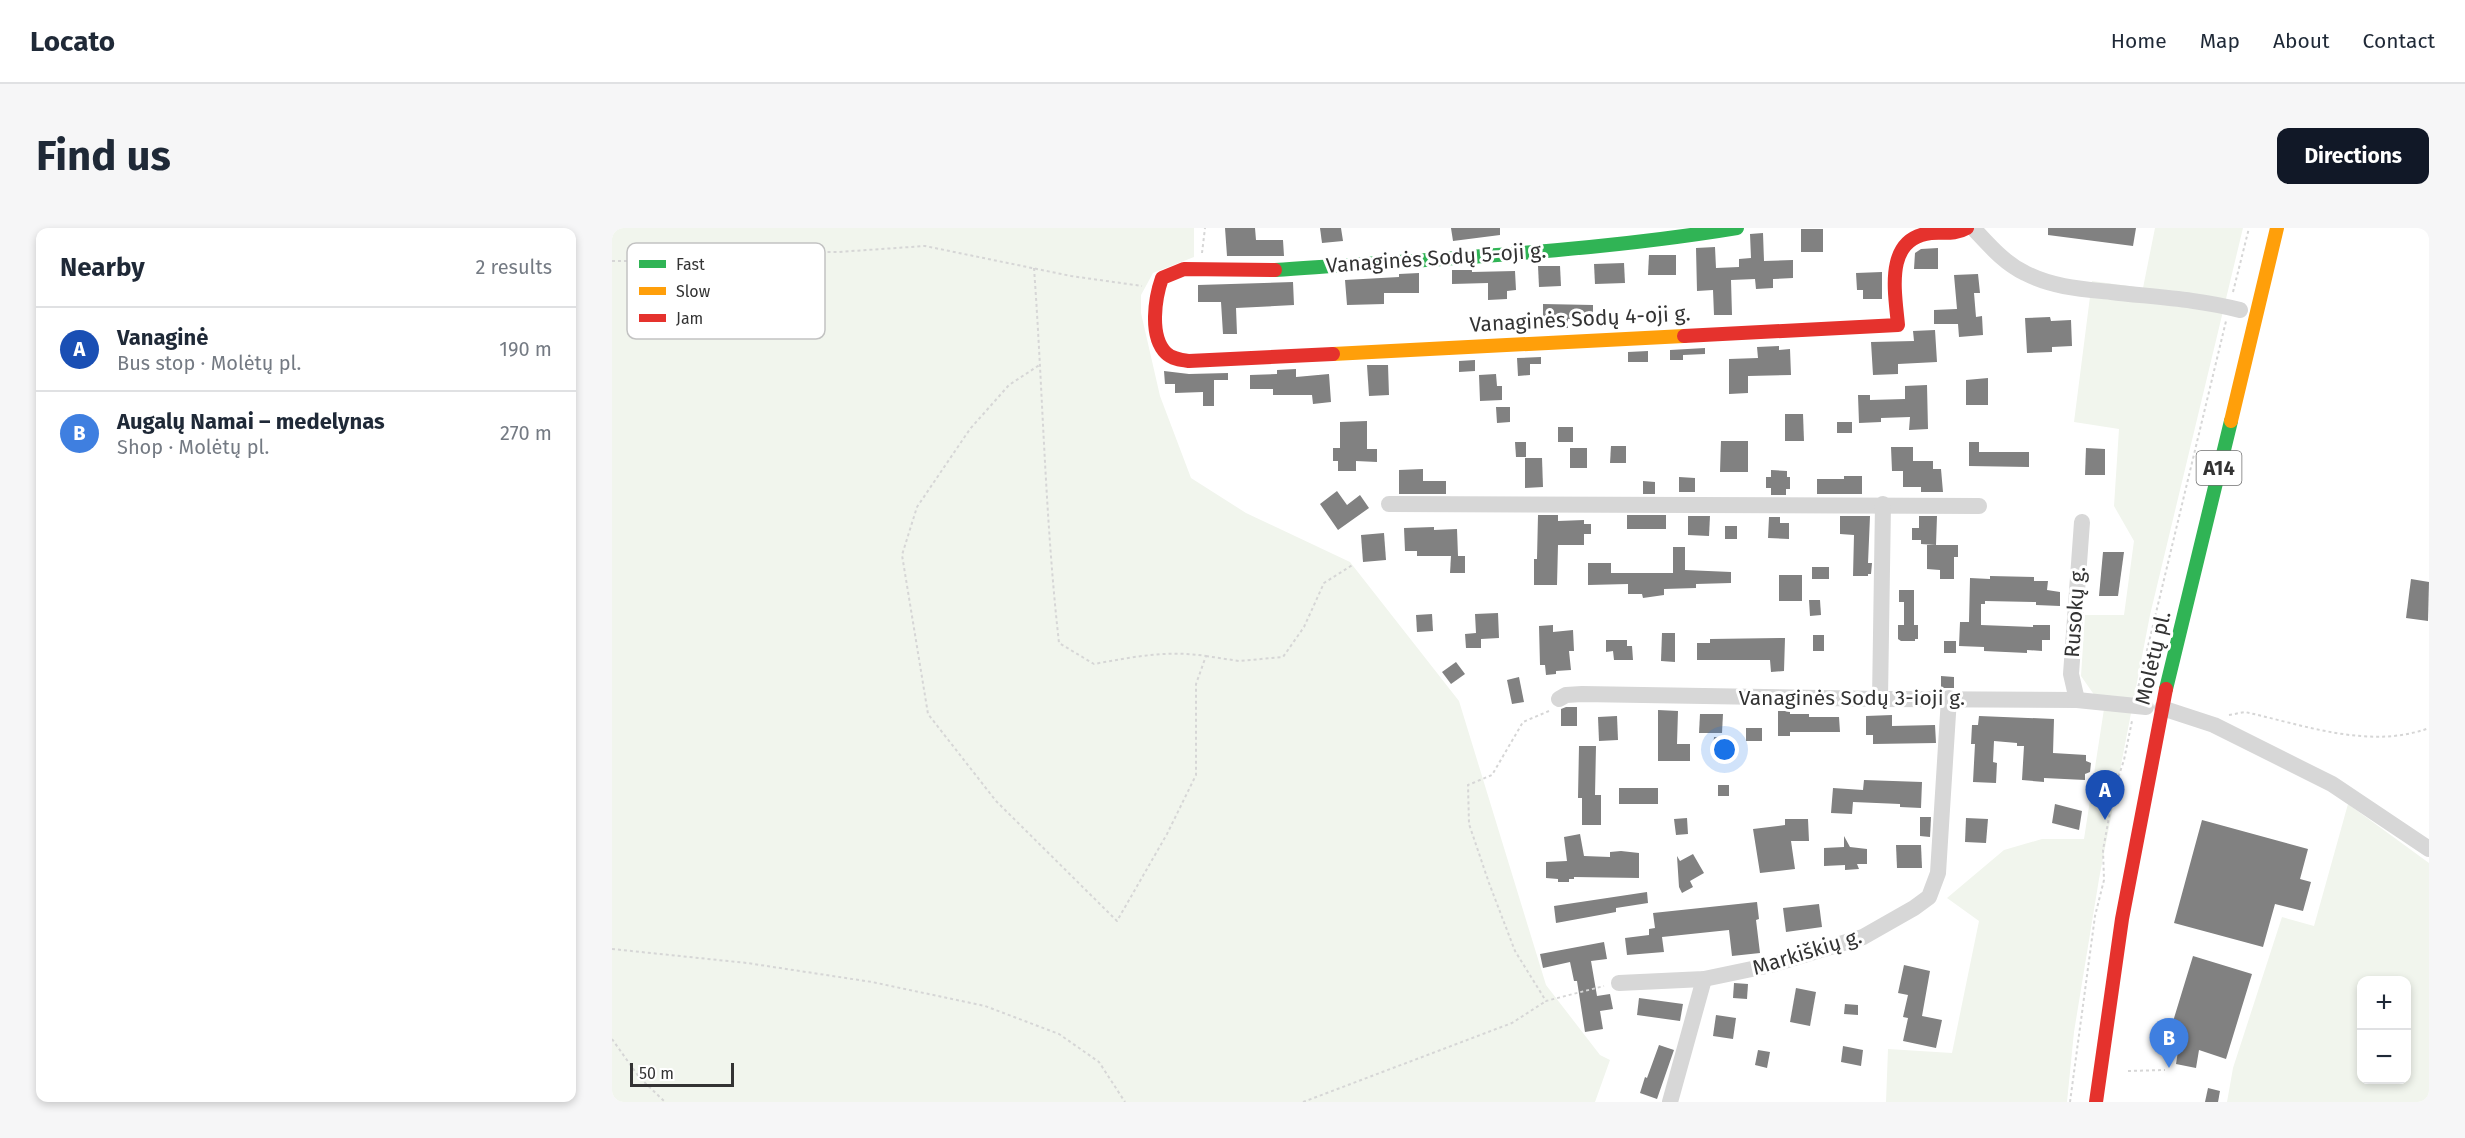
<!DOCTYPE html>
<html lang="en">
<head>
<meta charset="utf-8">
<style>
  :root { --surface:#fff; --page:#f6f6f7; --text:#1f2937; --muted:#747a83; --line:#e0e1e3; --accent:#111827 }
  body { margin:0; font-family:"Fira Sans",sans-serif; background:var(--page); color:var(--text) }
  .controls { position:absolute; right:18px; bottom:18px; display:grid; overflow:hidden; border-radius:12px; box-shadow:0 3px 9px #0003 }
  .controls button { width:54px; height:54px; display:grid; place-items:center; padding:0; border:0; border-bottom:2px solid var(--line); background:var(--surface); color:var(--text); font:30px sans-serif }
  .scale { position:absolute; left:18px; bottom:15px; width:104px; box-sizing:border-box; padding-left:6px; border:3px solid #333; border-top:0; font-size:16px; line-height:21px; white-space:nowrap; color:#333; -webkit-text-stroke:4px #fff; paint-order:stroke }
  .you { position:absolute; left:1113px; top:522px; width:21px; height:21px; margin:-15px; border:4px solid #fff; border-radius:50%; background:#1a73e8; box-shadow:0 0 0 9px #1a73e833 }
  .badge { display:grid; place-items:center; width:39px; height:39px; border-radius:50%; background:var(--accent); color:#fff; font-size:20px; font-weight:700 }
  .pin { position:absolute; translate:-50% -50px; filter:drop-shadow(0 2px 3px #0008) }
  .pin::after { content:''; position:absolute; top:32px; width:21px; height:18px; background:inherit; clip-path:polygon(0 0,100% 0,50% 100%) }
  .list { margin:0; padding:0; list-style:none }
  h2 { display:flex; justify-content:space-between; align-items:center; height:78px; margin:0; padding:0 24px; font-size:26px }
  h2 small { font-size:20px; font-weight:400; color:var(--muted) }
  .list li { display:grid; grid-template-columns:39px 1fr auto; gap:18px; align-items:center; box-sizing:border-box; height:84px; padding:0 24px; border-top:2px solid var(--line) }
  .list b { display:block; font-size:22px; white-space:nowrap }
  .list p { margin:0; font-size:20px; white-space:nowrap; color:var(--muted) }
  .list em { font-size:20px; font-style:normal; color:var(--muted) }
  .map { position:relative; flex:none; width:1817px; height:874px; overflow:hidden; border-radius:12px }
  header { display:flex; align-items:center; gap:36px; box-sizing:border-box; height:84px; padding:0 30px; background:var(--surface); border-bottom:2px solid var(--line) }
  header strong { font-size:28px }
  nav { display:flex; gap:33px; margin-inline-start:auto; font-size:21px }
  .intro { display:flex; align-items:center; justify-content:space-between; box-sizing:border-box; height:144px; padding:0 36px }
  h1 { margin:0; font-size:42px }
  .button { padding:15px 27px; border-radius:12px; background:var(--accent); color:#fff; font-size:21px; font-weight:700 }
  main { display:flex; gap:36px; padding:0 36px }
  aside { flex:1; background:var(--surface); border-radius:12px; box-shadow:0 3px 9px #0003 }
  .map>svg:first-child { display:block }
  .green { fill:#f1f5ed; fill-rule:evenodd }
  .building { fill:#818181 }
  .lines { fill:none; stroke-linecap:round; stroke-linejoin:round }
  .path { stroke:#d6d6d6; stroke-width:2; stroke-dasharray:3 3; stroke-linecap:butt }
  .street { stroke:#d7d7d7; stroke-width:16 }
  .fast { stroke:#30b455; stroke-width:14 }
  .slow { stroke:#ff9f0a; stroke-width:14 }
  .jam { stroke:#e5322d; stroke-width:14 }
  .labels { text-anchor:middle; stroke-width:6; stroke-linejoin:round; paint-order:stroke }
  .shield { fill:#fff; stroke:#707070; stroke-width:1.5 }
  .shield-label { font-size:20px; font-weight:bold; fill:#333 }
  .street-label { font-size:21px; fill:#333; stroke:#fff }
  .key { fill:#fff; stroke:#c2c2c2; stroke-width:1.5 }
  .key-label { font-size:16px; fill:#333 }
</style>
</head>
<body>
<header>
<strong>Locato</strong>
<nav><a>Home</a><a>Map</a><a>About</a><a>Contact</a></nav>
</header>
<div class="intro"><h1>Find us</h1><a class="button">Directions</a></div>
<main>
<aside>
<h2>Nearby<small>2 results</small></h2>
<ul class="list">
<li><span class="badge" style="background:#1a4fb4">A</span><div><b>Vanaginė</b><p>Bus stop · Molėtų pl.</p></div><em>190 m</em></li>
<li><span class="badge" style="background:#3f7fe0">B</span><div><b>Augalų Namai – medelynas</b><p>Shop · Molėtų pl.</p></div><em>270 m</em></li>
</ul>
</aside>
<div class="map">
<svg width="1817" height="874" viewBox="0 0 1817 874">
  <rect width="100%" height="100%" fill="#fff"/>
  <g class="green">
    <polygon points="0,0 582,0 582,29 541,45 529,67 529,85 548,168 579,250 634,285 738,334 847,473 934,757 988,827 998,832 983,874 0,874"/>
    <polygon points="1543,0 1631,0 1538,387 1487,651 1462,804 1455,874 1274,874 1276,821 1340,825 1367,693 1335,670 1392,622 1430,611 1472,611 1492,481 1469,448 1473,387 1512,387 1522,313 1502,278 1507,201 1462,194 1480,53 1531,60"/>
    <path d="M1736,576L1817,635V874H1615L1621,840L1670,689L1702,698ZM1750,752H1794V852H1750Z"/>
  </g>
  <g class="building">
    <polygon points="613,0 643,0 644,12 671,12 672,28 615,28"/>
    <polygon points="708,0 729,0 731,13 710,15"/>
    <polygon points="839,0 888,0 888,7 841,13"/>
    <polygon points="1436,0 1524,0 1521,18 1436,7"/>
    <rect x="1189" y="1" width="22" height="23"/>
    <polygon points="1151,5 1152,33 1181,32 1181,50 1161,51 1161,60 1144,61 1143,51 1119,52 1120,87 1102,87 1101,62 1085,63 1084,20 1103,19 1104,40 1127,39 1127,31 1139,30 1138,6"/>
    <polygon points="1326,20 1326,41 1302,41 1303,25 1309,21"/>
    <polygon points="1037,27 1064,27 1064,47 1036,47"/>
    <polygon points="1012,35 1013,55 983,56 982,36"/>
    <polygon points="926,38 948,38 949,58 927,59"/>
    <polygon points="840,42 860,42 860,44 903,43 904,62 895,63 895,71 876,72 876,55 840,56"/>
    <polygon points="1270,44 1270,71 1251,71 1251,62 1245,62 1244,45"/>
    <polygon points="807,45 807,65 772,65 772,76 735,77 733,52 787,49 787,46"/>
    <polygon points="1366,46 1368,65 1362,65 1364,89 1370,88 1371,107 1347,109 1346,96 1322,96 1322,82 1345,81 1342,47"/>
    <polygon points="681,54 682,77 624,80 625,106 611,106 609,74 586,74 586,57"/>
    <polygon points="931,76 981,77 981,91 956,91 956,100 931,101"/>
    <polygon points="1438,89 1439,93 1459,92 1460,118 1440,119 1440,124 1415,125 1413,90"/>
    <polygon points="1323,102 1325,134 1286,136 1286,146 1261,147 1259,114 1302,113 1301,103"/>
    <polygon points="1167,118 1167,122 1178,121 1179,147 1136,148 1136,165 1117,166 1117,131 1146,130 1145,119"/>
    <polygon points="1093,120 1093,126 1071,127 1071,132 1058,132 1058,122"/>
    <polygon points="1036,123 1036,134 1016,134 1016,124"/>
    <polygon points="929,129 929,136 918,136 918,147 906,148 905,130"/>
    <polygon points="863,132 863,143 847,144 847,133"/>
    <polygon points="755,137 776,137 777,167 757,168"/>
    <polygon points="684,141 684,149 717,146 719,174 701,176 700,167 661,167 661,161 638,161 638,147 665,146 665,142"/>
    <polygon points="552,143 577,146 616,145 616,152 602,152 602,178 591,178 591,164 563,165 563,156 553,156"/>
    <polygon points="884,146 885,158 890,158 890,172 868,173 867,147"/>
    <polygon points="1376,150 1376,177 1354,177 1354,152"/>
    <polygon points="1315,157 1316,201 1297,202 1298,189 1269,190 1269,194 1247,195 1246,167 1258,167 1258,172 1293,171 1293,158"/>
    <polygon points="884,179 898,179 898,194 885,195"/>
    <polygon points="1173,186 1191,186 1192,213 1173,213"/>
    <polygon points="755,193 755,221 765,221 765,234 744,233 744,243 726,243 726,233 721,233 721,220 728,220 728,194"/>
    <rect x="1225" y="194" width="15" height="11"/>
    <rect x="946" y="199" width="15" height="15"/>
    <polygon points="1109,213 1136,213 1136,244 1108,244"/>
    <polygon points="903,214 914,214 914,229 904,229"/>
    <polygon points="1357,214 1367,214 1367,224 1417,224 1417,239 1357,238"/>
    <polygon points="999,218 1014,218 1014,235 998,235"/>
    <polygon points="1279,219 1301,219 1301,233 1321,233 1321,241 1329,241 1331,264 1309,264 1309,259 1291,259 1291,243 1280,243"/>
    <rect x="958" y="220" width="17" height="20"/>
    <polygon points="1474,220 1493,221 1493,247 1473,247"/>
    <polygon points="913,230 930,230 931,259 913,260"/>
    <polygon points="811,241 811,253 834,253 834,266 787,266 787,242"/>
    <polygon points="1159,242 1175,243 1175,249 1178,249 1178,261 1174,261 1174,267 1159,267 1159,260 1154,260 1154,249 1159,249"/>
    <polygon points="1232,248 1250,248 1250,266 1205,266 1205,251 1232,251"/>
    <polygon points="1067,249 1083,250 1083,264 1067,264"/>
    <polygon points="1031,253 1043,254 1043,266 1031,266"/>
    <polygon points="725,263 735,277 748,267 757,280 726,302 708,276"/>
    <polygon points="926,287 946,287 946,293 972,292 972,296 979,296 979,306 972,306 972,317 946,317 945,357 922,357 922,331 925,331"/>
    <rect x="1015" y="287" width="39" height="14"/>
    <polygon points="1076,288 1098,288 1097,308 1076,307"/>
    <polygon points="1228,288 1258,288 1256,335 1260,335 1259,346 1256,346 1256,348 1241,348 1242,307 1228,306"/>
    <polygon points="1307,288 1325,288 1324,317 1309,316 1309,312 1300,312 1300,300 1307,300"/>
    <polygon points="1157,289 1168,289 1168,295 1177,295 1177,311 1156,310"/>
    <rect x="1113" y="298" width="12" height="13"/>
    <polygon points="822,299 822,302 845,301 846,328 805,328 805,323 793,323 792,300"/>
    <polygon points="772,305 774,332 751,334 749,307"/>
    <polygon points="1315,317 1346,317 1346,329 1342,329 1342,351 1328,351 1328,342 1315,341"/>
    <polygon points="1061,319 1073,319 1073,342 1119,344 1119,355 1084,356 1084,360 1052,361 1052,367 1031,370 1030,366 1016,366 1016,356 976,357 976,335 999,335 999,345 1061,345"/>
    <polygon points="1491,324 1512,324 1506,368 1487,368"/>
    <polygon points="839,328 853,328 853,345 838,345"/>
    <rect x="1200" y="339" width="17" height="12"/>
    <rect x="1167" y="347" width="23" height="26"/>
    <polygon points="1378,348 1422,349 1422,353 1436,353 1435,362 1448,364 1448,378 1424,377 1424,374 1373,373 1373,376 1369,376 1369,397 1421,399 1421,397 1438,397 1438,412 1430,412 1430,423 1415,422 1415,425 1372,423 1372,419 1347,418 1348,394 1357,394 1358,350 1378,351"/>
    <polygon points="1799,351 1817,354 1816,393 1794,390"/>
    <polygon points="1287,362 1302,362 1302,397 1306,397 1306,411 1303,411 1303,413 1289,413 1286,411 1286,397 1292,397 1292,374 1287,374"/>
    <polygon points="1197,372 1208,372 1209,387 1198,388"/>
    <polygon points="886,385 887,410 869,411 869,420 854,420 853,406 864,405 863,386"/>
    <polygon points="820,386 821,403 805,404 804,387"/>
    <polygon points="941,397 941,404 961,402 962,423 957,423 959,442 944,443 944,446 934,447 933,437 928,437 927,398"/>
    <polygon points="1050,405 1063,405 1063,434 1049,433"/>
    <rect x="1201" y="407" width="11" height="16"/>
    <polygon points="1173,410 1172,443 1159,444 1158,432 1085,432 1085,415 1098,415 1098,411"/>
    <polygon points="994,412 1015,412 1015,418 1020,418 1021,432 1002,432 1001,423 994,424"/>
    <rect x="1332" y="413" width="12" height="12"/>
    <polygon points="844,434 853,446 839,456 830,444"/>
    <polygon points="1329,448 1342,449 1342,460 1329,460"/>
    <polygon points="907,449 912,474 900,476 895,452"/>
    <polygon points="954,479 965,479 965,498 949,498 949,481"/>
    <polygon points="1046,482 1066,483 1065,516 1078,516 1078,533 1046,533"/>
    <polygon points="1166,483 1178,483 1178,486 1197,486 1197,489 1227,489 1228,504 1178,504 1178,508 1166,508"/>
    <polygon points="1088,486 1111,486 1110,505 1087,505"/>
    <polygon points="1280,487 1280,498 1323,497 1324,515 1261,516 1261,507 1254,507 1254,488"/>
    <polygon points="1005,488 1006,512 987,513 986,489"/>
    <polygon points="1367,488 1442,491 1441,525 1474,527 1474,533 1479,535 1478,544 1473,546 1473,552 1432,550 1432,554 1410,552 1412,518 1405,518 1405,515 1382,513 1381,534 1385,535 1384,555 1361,554 1363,516 1359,516 1360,497 1366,497"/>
    <rect x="1134" y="500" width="16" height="13"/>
    <polygon points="1102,509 1116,510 1115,521 1101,520"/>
    <polygon points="967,518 984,518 983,567 989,567 989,597 970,597 970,570 966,570"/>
    <polygon points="1252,552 1310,554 1309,580 1288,579 1288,576 1241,574 1240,586 1219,585 1221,560 1251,562"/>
    <rect x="1106" y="557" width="11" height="11"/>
    <rect x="1007" y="560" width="39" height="16"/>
    <polygon points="1443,576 1470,583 1467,602 1440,595"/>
    <polygon points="1308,589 1319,589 1318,609 1308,608"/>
    <polygon points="1075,590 1076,606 1064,607 1062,591"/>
    <polygon points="1354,590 1376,591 1374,615 1353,614"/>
    <polygon points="1173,591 1196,591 1197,613 1179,613 1183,641 1148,645 1141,601 1173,597"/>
    <polygon points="1590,592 1696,621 1688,651 1699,654 1691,683 1663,676 1651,719 1562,695"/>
    <polygon points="968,606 972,628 998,629 998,624 1009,623 1027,625 1027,650 962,649 962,651 957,651 957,654 946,654 946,651 934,650 934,634 955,633 952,609"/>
    <polygon points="1232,608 1238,619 1255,621 1255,636 1245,636 1247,641 1233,642 1233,637 1212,638 1212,620 1232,619"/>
    <polygon points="1284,617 1309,617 1310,640 1285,640"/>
    <polygon points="1081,626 1092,645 1078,653 1081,659 1070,665 1067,659 1065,628 1068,633"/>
    <polygon points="1035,664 1036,675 1004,680 1004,684 944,695 942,678"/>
    <polygon points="1145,674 1147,691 1144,692 1148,725 1120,728 1117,702 1050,709 1052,724 1015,727 1013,710 1037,707 1037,701 1043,700 1041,685"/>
    <polygon points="1207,676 1210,699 1174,704 1171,680"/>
    <polygon points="992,714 995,731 979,733 985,768 998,766 1001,781 988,783 991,801 973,804 965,753 962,753 958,734 931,740 928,726"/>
    <polygon points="1581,728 1640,746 1614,831 1587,822 1584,840 1564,836 1567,817 1555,813"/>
    <polygon points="1292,737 1318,743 1310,788 1330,792 1324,820 1291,813 1296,790 1291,789 1296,767 1286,765"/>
    <polygon points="1122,755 1136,756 1135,771 1121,770"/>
    <polygon points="1184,760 1204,764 1198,798 1178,794"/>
    <polygon points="1027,770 1071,776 1068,793 1025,787"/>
    <polygon points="1233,776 1246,777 1246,787 1232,786"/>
    <polygon points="1104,787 1124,790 1121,811 1101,808"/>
    <polygon points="1047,817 1062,822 1045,871 1028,865 1033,849 1035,850"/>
    <polygon points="1231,818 1251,822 1249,838 1229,834"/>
    <polygon points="1146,822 1158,824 1155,840 1143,837"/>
    <polygon points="1596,860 1608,863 1606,874 1593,874"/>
  </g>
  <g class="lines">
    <g class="path">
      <polyline points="590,25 593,0"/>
      <polyline points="0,33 54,33 137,24 226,24 313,18 459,48 530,58"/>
      <path d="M422,40C431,165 433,290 447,415L482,436C520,429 556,422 594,428L584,456V547L555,606L505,693L384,573L316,486L290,327L305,279L358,201L397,157L429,136"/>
      <polyline points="1621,64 1637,0"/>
      <polyline points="594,428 627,433 671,429 692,399 712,355 742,336"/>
      <polyline points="1525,464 1614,93"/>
      <polyline points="937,483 911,494 880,547 856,557 857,596 877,655 903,723 934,773 992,758"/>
      <path d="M1617,487L1633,484C1692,497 1758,522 1817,500"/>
      <polyline points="0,721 135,735 260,754 373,778 447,806 487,834 513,874"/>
      <polyline points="0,811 27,849 53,874"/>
      <polyline points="1516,843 1553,842"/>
      <polyline points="691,874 900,795 934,773"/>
      <polyline points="1458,874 1483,688 1492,652 1491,622 1502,562 1512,532 1520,493"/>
    </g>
    <g class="street">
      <path d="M1361,0C1377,17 1392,35 1413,45C1440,59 1469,61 1499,64C1542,69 1586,71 1628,82"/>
      <polyline points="777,276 1367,278"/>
      <polyline points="947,471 954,467 970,466 1268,471 1465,472 1534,479"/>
      <polyline points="1268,471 1271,276"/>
      <polyline points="1465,472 1459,446 1470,294"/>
      <polyline points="1550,480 1602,497 1720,556 1817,621"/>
      <polyline points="1007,755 1092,751 1159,737 1251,709 1302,680 1317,669 1326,645 1337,470"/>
      <polyline points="1058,874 1092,751"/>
    </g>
    <g class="fast">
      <path d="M663,42C817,31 973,25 1125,0"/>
      <polyline points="1554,461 1619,193"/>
    </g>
    <g class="slow">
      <polyline points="721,126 1072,108"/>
      <polyline points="1619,193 1665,0"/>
    </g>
    <g class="jam">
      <path d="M663,42L572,41L550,50C543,70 537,108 554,125C560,131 569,132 577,133L721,126"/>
      <path d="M1072,108L1286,97C1283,64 1272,10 1319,5C1332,4 1343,7 1355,0"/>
      <polyline points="1484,874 1510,691 1554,461"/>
    </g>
  </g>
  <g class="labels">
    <rect class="shield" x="1584.5" y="223" width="45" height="34" rx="4.5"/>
    <g class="shield-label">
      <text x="1607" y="247">A14</text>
    </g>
    <g class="street-label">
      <text transform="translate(824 30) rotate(-4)" y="7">Vanaginės Sodų 5-oji g.</text>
      <text transform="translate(968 91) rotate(-3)" y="7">Vanaginės Sodų 4-oji g.</text>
      <text transform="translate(1463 384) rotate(-86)" y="7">Rusokų g.</text>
      <text transform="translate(1541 430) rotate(-77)" y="7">Molėtų pl.</text>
      <text x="1240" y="477">Vanaginės Sodų 3-ioji g.</text>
      <text transform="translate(1195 724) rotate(-17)" y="7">Markiškių g.</text>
    </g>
  </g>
  <rect x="15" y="15" width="198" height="96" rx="9" class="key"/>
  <rect x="27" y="32" width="27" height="8" fill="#30b455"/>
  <rect x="27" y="59" width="27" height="8" fill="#ff9f0a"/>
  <rect x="27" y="86" width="27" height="8" fill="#e5322d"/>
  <g class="key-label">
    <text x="64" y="42">Fast</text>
    <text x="64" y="69">Slow</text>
    <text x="64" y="96">Jam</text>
  </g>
</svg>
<div class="controls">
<button>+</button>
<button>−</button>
</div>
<div class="scale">50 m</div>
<div class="you"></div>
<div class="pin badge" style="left:1493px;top:592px;background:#1a4fb4">A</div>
<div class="pin badge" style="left:1557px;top:840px;background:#3f7fe0">B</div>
</div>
</main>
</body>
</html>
